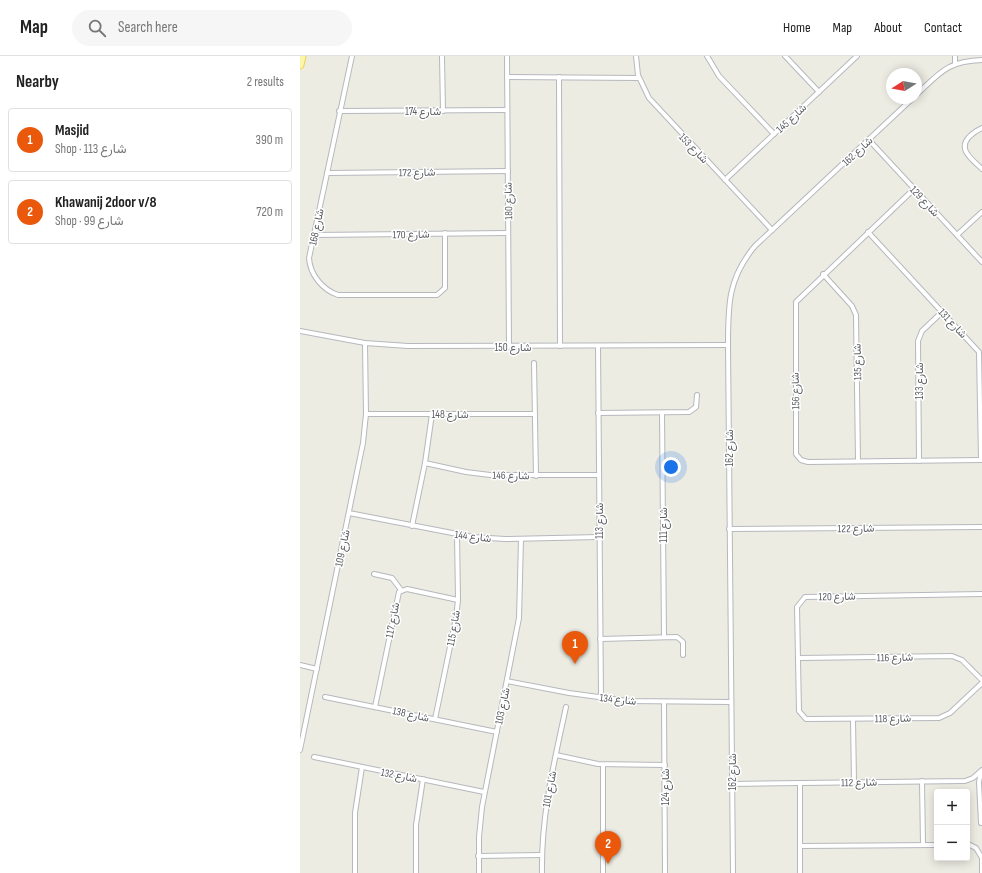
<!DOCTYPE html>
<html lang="en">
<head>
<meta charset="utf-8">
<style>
  :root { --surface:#fff; --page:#f6f6f6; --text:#222; --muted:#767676; --line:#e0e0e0; --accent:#ea580c }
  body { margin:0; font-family:"Sofia Sans Condensed",Vazirmatn,sans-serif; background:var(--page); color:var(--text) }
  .controls { position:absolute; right:12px; bottom:12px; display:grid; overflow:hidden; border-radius:4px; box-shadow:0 2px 10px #0003 }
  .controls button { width:36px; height:36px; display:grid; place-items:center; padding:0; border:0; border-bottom:1px solid var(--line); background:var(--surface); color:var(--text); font:20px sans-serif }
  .compass { position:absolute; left:586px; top:12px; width:36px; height:36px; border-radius:50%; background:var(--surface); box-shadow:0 2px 10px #0003; rotate:259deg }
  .you { position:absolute; left:371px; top:411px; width:14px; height:14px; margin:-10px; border:3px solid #fff; border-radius:50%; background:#1a73e8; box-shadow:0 0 0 6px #1a73e833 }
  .badge { display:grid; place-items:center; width:26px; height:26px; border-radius:50%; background:var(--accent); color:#fff; font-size:13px; font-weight:700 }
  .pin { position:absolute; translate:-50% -33px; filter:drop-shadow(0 1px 2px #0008) }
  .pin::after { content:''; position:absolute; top:21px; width:14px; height:12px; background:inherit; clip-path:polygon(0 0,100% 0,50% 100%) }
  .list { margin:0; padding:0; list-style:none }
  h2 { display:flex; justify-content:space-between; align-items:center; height:52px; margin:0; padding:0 16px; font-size:17px }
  h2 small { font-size:13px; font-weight:400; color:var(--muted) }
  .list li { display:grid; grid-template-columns:26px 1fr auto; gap:12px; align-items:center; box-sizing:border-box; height:64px; margin:0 8px 8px; padding:0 8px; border:1px solid var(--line); border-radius:4px }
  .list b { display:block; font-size:15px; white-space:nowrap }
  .list p { margin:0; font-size:13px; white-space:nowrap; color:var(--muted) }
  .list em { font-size:13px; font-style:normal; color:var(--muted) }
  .icon { flex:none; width:22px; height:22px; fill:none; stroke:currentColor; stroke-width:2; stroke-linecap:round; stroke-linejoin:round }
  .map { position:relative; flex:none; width:682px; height:817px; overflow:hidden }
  header { display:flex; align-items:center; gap:24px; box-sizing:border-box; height:56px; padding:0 20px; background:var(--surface); border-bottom:1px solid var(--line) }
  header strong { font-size:19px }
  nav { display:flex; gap:22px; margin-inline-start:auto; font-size:14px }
  .search { width:280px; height:36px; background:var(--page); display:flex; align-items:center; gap:10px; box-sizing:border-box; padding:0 14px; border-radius:22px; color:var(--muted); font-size:15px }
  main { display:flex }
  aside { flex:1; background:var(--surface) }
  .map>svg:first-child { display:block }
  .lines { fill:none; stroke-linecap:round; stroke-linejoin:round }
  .minor-casing { stroke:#b5b8bd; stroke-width:6 }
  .primary-casing { stroke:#eed15b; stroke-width:9 }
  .minor { stroke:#fff; stroke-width:4 }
  .primary { stroke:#fdf6a8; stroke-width:7 }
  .labels { text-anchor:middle; stroke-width:3; stroke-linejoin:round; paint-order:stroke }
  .street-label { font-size:11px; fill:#5b5e63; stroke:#fff }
</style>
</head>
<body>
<header>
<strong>Map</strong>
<div class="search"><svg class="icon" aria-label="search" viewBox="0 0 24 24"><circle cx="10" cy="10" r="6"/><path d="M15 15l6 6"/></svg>Search here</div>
<nav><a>Home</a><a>Map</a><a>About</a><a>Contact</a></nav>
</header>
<main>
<aside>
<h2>Nearby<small>2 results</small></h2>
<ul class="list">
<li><span class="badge">1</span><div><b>Masjid</b><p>Shop · شارع 113</p></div><em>390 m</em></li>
<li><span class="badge">2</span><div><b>Khawanij 2door v/8</b><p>Shop · شارع 99</p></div><em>720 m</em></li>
</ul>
</aside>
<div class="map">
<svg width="682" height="817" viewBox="0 0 682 817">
  <rect width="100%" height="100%" fill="#edece3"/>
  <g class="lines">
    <g class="minor-casing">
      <g id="minor">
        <path d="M52,0L9,202C10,219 23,234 38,239H137L145,232V177"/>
        <polyline points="142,0 143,55"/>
        <polyline points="207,0 209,291"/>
        <polyline points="336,0 338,19 349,42 472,174"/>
        <polyline points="407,0 419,20 474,78"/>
        <polyline points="485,0 519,36"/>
        <polyline points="655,7 655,0"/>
        <polyline points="207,21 339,22"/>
        <polyline points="259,21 260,290"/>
        <path d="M616,39C640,17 647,5 682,4"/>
        <polyline points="39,55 207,54"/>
        <path d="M682,72C677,74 673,77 669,81C657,94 673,104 682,113"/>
        <polyline points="569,84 682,206"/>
        <polyline points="27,117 208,115"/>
        <polyline points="425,124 557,0"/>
        <polyline points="614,133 496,246 496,398 501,404 508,406 682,404"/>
        <polyline points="568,176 679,296 681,404"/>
        <polyline points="14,179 208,177"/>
        <polyline points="657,179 682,156"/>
        <polyline points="523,218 552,250 556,259 558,405"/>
        <polyline points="0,275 65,287 108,290 428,289"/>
        <polyline points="298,290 301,641"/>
        <polyline points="234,307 236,420"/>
        <polyline points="298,357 389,356 396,351 397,339"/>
        <polyline points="362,357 364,581"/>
        <polyline points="66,358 235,358"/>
        <polyline points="619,405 618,285 622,275 642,256"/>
        <polyline points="125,407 166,416 190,419 299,419"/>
        <polyline points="49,457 173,481 205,483 299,481"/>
        <polyline points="112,470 125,407 132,358"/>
        <polyline points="429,473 682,471"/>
        <polyline points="74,518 92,522 101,534"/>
        <polyline points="682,538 505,541 497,551 499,655 506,663 639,662 650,657 682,627"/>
        <polyline points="300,583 377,581 383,586 383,599"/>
        <polyline points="498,602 652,600 662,604 682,624"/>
        <polyline points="0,609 17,613"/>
        <polyline points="207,625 269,637 328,645 431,646"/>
        <polyline points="25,641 197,676"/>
        <polyline points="364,646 365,817"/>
        <polyline points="75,651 99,536 107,533 158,544"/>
        <polyline points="135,663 156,562 158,544 157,479"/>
        <polyline points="553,663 554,726"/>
        <polyline points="0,694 63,387 66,358 65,287"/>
        <polyline points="256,699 298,708 365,709"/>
        <polyline points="14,701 184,736"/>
        <polyline points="303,709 303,817"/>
        <polyline points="622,725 623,789"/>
        <polyline points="500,727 500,817"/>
        <polyline points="432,728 665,725 673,722 682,714"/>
        <polyline points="681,767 679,726 681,716"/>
        <polyline points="668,788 676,792 682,802"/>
        <polyline points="500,790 637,789"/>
        <polyline points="178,800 242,799"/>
        <polyline points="55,817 55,757 62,711"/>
        <polyline points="116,817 116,769 123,723"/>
        <polyline points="179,817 179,781 182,751 219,562 221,483"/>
        <path d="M242,817C241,759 254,707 266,651"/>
        <path d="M433,817L428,289C428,249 428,222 455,190L613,42"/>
        <polyline points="682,817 682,801"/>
      </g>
    </g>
    <g class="primary-casing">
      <polyline id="primary" points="0,9 2,0"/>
    </g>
    <use href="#minor" class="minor"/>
    <use href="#primary" class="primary"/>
  </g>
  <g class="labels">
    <g class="street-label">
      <text x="123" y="59">شارع 174</text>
      <text transform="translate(491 62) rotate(-43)" y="4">شارع 145</text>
      <text transform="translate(394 92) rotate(46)" y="4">شارع 153</text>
      <text transform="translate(557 95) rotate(-43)" y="4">شارع 162</text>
      <text transform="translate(117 116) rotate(-1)" y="4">شارع 172</text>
      <text transform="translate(208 145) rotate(-91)" y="4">شارع 180</text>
      <text transform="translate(625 145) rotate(47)" y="4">شارع 129</text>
      <text transform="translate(16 171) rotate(-78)" y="4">شارع 168</text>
      <text transform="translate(111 178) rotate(-1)" y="4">شارع 170</text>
      <text transform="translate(653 267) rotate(47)" y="4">شارع 131</text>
      <text x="213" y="295">شارع 150</text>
      <text transform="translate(557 306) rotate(-91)" y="4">شارع 135</text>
      <text transform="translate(619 325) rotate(-90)" y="4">شارع 133</text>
      <text transform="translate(495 335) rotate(-91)" y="4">شارع 156</text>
      <text x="150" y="362">شارع 148</text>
      <text transform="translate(429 392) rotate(-90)" y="4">شارع 162</text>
      <text transform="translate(211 419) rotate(1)" y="4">شارع 146</text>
      <text transform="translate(299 465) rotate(-90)" y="4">شارع 113</text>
      <text transform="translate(363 469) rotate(-90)" y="4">شارع 111</text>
      <text transform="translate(556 472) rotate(-1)" y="4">شارع 122</text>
      <text transform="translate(173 480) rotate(7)" y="4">شارع 144</text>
      <text transform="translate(42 492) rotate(-78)" y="4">شارع 109</text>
      <text transform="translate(537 540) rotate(-1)" y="4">شارع 120</text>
      <text transform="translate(92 564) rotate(-79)" y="4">شارع 117</text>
      <text transform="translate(153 572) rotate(-80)" y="4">شارع 115</text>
      <text transform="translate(595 601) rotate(-1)" y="4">شارع 116</text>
      <text transform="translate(318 643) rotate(6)" y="4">شارع 134</text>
      <text transform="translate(202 650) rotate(-78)" y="4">شارع 103</text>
      <text transform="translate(111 658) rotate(12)" y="4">شارع 138</text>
      <text transform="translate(593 662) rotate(-1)" y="4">شارع 118</text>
      <text transform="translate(432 716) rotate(-90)" y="4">شارع 162</text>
      <text transform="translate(99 719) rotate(11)" y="4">شارع 132</text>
      <text transform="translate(559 726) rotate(-1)" y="4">شارع 112</text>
      <text transform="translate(365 731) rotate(-90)" y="4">شارع 124</text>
      <text transform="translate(249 733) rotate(-79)" y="4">شارع 101</text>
    </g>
  </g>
</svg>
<div class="controls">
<button>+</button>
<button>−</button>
</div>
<svg class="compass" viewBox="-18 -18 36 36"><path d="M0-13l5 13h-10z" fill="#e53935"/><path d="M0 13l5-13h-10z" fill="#767676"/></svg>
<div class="you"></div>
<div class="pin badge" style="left:275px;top:608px">1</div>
<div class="pin badge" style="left:308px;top:808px">2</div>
</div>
</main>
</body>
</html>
